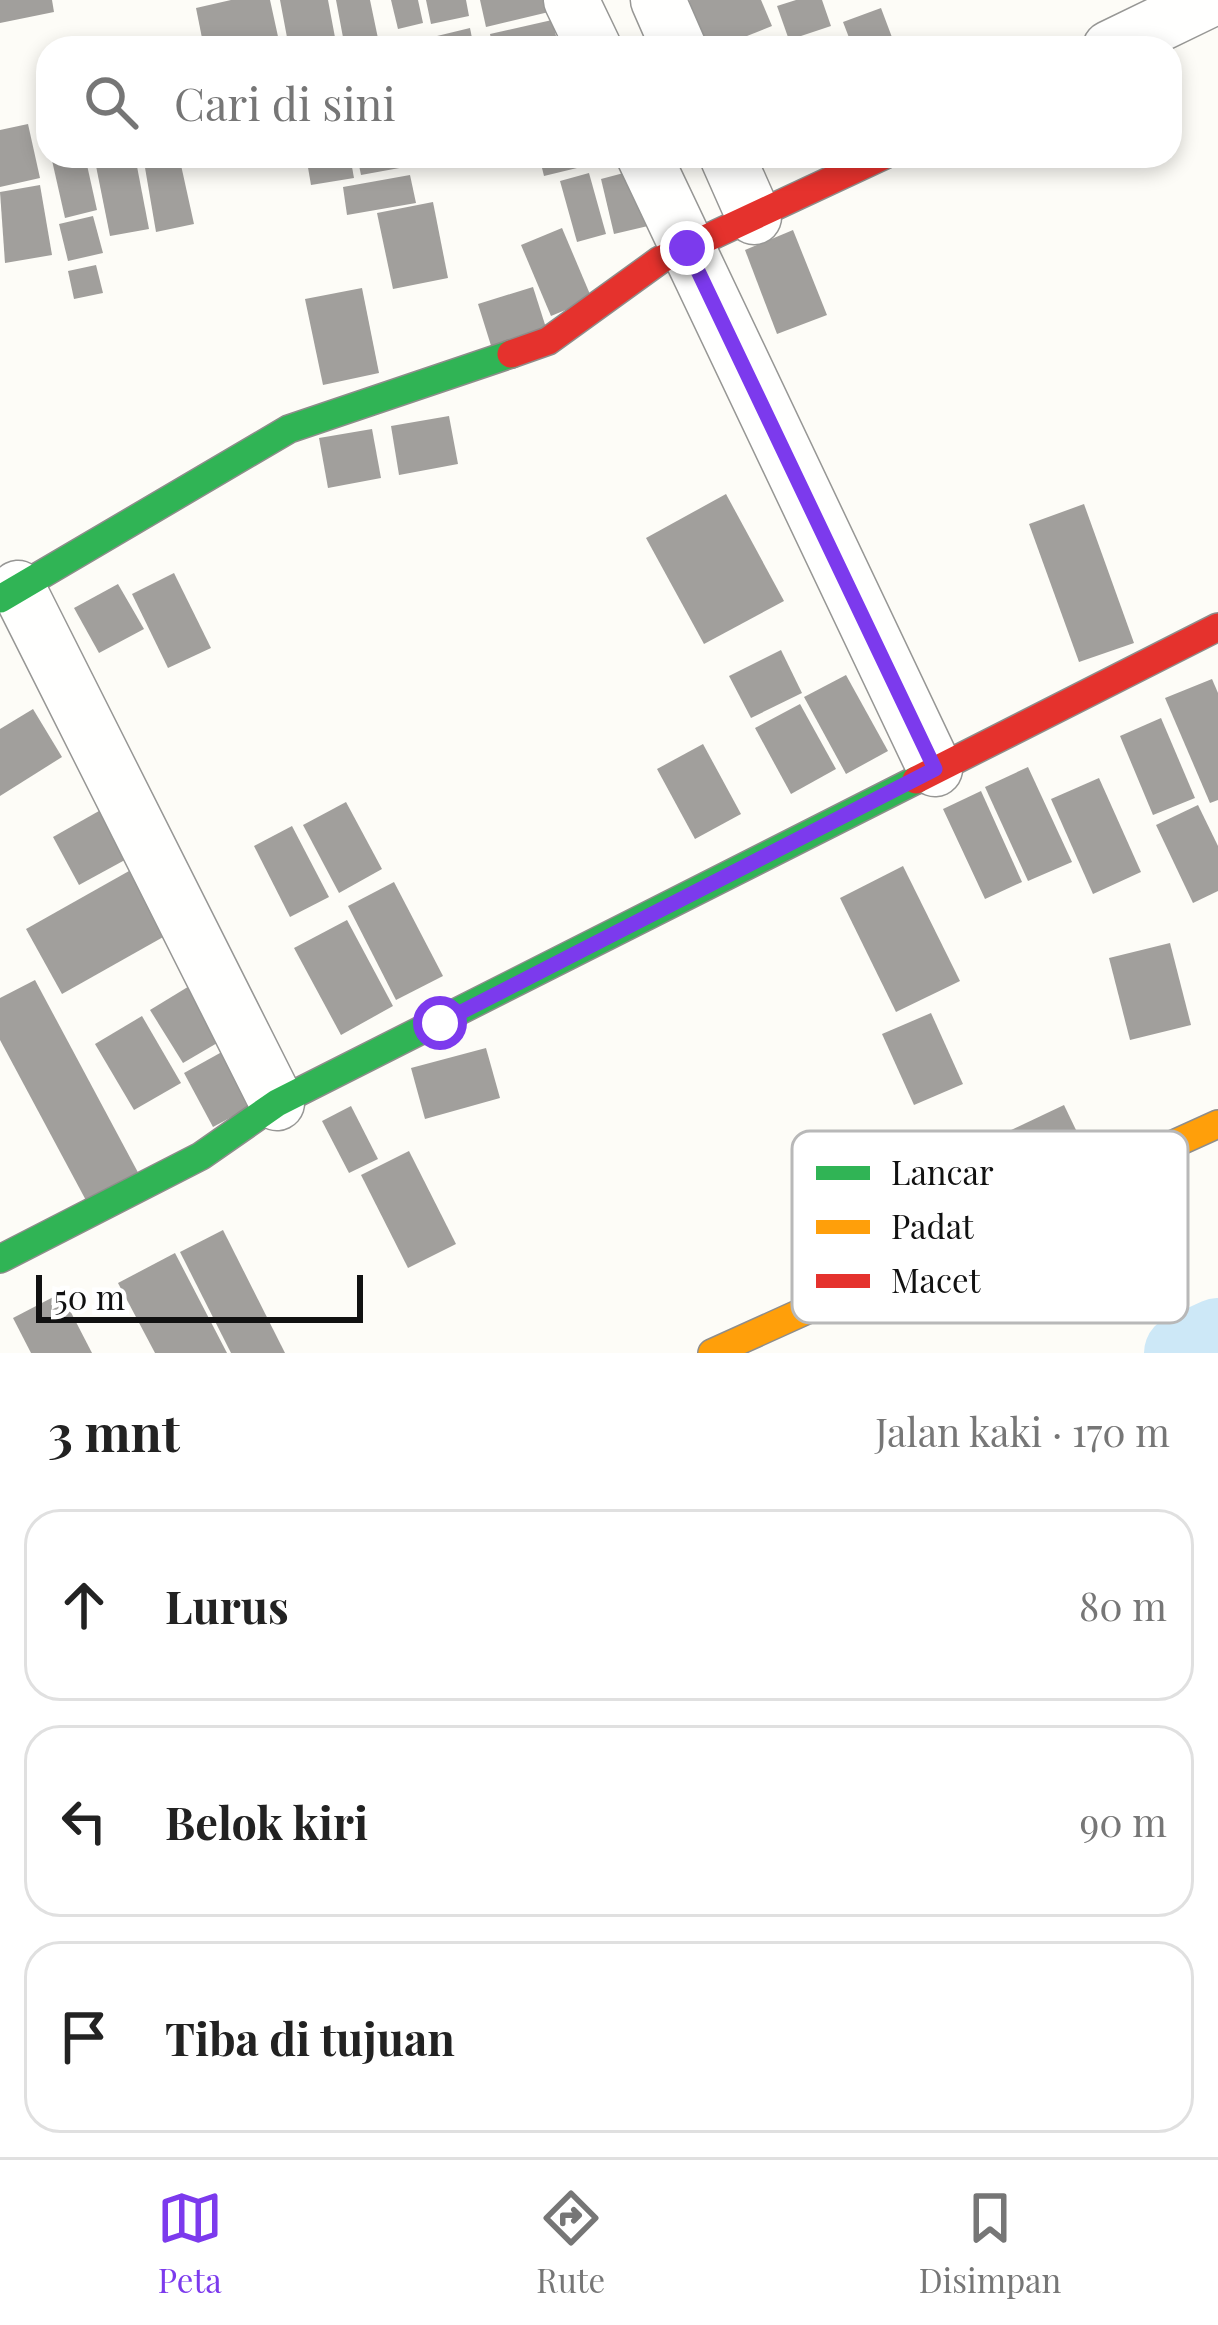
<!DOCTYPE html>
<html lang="id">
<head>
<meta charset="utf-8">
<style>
  :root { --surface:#fff; --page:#f2f2f2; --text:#222; --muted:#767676; --line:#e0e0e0; --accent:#7c3aed }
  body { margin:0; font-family:"Playfair Display",serif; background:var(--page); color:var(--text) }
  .scale { position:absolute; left:36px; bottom:30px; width:327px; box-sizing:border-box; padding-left:12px; border:6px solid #111; border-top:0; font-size:33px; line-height:42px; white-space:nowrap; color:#111; -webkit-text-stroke:9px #fff; paint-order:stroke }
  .stop { position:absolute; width:36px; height:36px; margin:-27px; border:9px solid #7c3aed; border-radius:50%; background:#fff }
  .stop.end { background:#7c3aed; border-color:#fff; box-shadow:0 3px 12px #0008 }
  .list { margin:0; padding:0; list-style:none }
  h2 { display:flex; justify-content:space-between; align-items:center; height:156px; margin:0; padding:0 48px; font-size:51px }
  h2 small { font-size:39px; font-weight:400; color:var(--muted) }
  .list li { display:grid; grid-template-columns:78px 1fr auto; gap:36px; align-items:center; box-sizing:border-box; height:192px; margin:0 24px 24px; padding:0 24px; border:3px solid var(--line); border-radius:36px }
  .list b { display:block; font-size:45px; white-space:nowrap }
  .list em { font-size:39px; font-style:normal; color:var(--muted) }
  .icon { flex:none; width:66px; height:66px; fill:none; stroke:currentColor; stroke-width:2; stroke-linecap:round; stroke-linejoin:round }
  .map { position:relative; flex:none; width:1218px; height:1353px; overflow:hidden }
  .search { position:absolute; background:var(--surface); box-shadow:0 6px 18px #0003; left:36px; right:36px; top:36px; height:132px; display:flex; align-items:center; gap:30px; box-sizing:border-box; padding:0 42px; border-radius:36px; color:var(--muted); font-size:45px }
  .sheet { height:804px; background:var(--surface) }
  nav { display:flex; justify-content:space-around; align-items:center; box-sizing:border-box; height:168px; border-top:3px solid var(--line); background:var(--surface); font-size:33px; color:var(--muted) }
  nav a { display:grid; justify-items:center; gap:6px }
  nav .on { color:var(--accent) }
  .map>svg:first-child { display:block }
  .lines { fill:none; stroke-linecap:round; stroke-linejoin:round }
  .river { stroke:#cde8f7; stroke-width:78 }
  .building { fill:#a19f9c }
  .street-casing { stroke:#979795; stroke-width:57 }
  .fast-casing { stroke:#8e8d8b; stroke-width:30 }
  .slow-casing { stroke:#8e8d8b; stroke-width:30 }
  .jam-casing { stroke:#8e8d8b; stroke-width:30 }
  .street { stroke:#fffffe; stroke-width:54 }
  .fast { stroke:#30b455; stroke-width:27 }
  .slow { stroke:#ff9f0a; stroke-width:27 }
  .jam { stroke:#e5322d; stroke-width:27 }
  .route { stroke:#7c3aed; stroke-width:15 }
  .key { fill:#fff; stroke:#b8b8b8; stroke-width:3 }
  .key-label { font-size:33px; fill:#111 }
</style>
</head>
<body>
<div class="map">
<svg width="1218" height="1353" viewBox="0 0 1218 1353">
  <rect width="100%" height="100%" fill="#fdfcf7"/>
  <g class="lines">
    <polyline class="river" points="1183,1353 1218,1337"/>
  </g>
  <g class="building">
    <polygon points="0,0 52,0 54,12 0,23"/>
    <polygon points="231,0 270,0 279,41 204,48 196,8"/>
    <polygon points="280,0 328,0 337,48 289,48"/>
    <polygon points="336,0 370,0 380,48 345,48"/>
    <polygon points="391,0 418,0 423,23 398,29"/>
    <polygon points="426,0 466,0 469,16 431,24"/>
    <polygon points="480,0 550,0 553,11 486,27"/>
    <polygon points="690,0 761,0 772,26 717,48 697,48 679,5"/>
    <polygon points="796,0 822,0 831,26 789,40 777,6"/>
    <polygon points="881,8 896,48 853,48 843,22"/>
    <polygon points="552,20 558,44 493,48 490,34"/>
    <polygon points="470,28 474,48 439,48 437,36"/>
    <polygon points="28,124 40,178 0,187 0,130"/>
    <polygon points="51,156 85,156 97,210 65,218"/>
    <polygon points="94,156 135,156 149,229 110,236"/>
    <polygon points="143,156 179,156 194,224 156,232"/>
    <polygon points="306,156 350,156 354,178 311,185"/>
    <polygon points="357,156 403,156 405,167 361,175"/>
    <polygon points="539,156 574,156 577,168 544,176"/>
    <polygon points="586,156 617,156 618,160 588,167"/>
    <polygon points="635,170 648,226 614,234 601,179"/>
    <polygon points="589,173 606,234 577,242 560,181"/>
    <polygon points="410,175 416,203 347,215 343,187"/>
    <polygon points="40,185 52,255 5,263 0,192"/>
    <polygon points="433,202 448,278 393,289 377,213"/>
    <polygon points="93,216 103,253 68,261 59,224"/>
    <polygon points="562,228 592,299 551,316 521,245"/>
    <polygon points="793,230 827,315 777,334 745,250"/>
    <polygon points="96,265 103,293 74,299 68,271"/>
    <polygon points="533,287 548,334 493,352 478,304"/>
    <polygon points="362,288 379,373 323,385 305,299"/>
    <polygon points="449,416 458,464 399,475 391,426"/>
    <polygon points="372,429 381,478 328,488 319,438"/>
    <polygon points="726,494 784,601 704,644 646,538"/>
    <polygon points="1084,504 1134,643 1079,662 1029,524"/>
    <polygon points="174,573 211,648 168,668 132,594"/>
    <polygon points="118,584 144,629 99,653 74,608"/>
    <polygon points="781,650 802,693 751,718 729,676"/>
    <polygon points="846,675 888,751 846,774 804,697"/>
    <polygon points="1212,679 1218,693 1218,800 1210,803 1165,698"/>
    <polygon points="800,704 836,769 791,794 755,728"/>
    <polygon points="33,709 62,757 0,796 0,729"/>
    <polygon points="1161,718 1195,798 1153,815 1120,736"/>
    <polygon points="703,744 741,814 695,839 657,769"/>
    <polygon points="1028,767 1072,862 1028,881 985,787"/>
    <polygon points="1099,778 1141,872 1093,894 1051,799"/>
    <polygon points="981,791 1022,882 985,899 943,809"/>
    <polygon points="346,802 382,869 339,893 303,825"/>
    <polygon points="1198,805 1218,846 1218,891 1193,903 1156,825"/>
    <polygon points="106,807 134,855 79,885 53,837"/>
    <polygon points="292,826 329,897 290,917 254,846"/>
    <polygon points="903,866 960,981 896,1012 840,898"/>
    <polygon points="129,871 165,936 62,994 26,929"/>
    <polygon points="394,882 443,976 396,1000 348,906"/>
    <polygon points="347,920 393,1006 341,1035 294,948"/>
    <polygon points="1170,943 1191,1025 1130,1040 1109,958"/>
    <polygon points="35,980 141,1178 89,1206 0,1040 0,998"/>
    <polygon points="191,985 224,1039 183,1063 150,1010"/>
    <polygon points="931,1013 963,1084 914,1105 882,1034"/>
    <polygon points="142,1016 181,1083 134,1110 95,1044"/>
    <polygon points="229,1048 259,1102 213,1127 184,1073"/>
    <polygon points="486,1048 500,1098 425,1119 411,1068"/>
    <polygon points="1064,1105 1090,1159 961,1221 935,1166"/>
    <polygon points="351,1106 378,1159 349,1173 322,1121"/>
    <polygon points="409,1151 456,1244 408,1268 361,1175"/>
    <polygon points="223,1230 285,1353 231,1353 180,1252"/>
    <polygon points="175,1253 227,1353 155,1353 118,1283"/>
    <polygon points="61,1293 92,1353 31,1353 13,1318"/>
  </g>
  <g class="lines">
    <g class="street-casing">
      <g id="street">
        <polyline points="571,0 594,48"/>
        <polyline points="658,0 679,48"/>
        <polyline points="1110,48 1209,0"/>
        <polyline points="644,156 935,769"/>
        <polyline points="727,156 754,217"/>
        <polyline points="18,588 277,1103"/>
      </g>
    </g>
    <g class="fast-casing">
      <g id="fast">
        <polyline points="0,599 289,429 511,354"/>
        <polyline points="0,1259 201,1156 277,1103 916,780"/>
      </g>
    </g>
    <g class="slow-casing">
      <polyline id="slow" points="712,1353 1218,1124"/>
    </g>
    <g class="jam-casing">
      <g id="jam">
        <polyline points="511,354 548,341 660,260 883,156"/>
        <polyline points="916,780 1218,627"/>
      </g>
    </g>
    <use href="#street" class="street"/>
    <use href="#fast" class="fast"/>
    <use href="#slow" class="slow"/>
    <use href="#jam" class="jam"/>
  </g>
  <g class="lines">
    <polyline class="route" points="440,1023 935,769 687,248"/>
  </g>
  <rect x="792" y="1131" width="396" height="192" rx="18" class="key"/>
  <rect x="816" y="1166" width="54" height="14" fill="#30b455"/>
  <rect x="816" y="1220" width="54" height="14" fill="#ff9f0a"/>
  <rect x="816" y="1274" width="54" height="14" fill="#e5322d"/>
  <g class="key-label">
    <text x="891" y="1185">Lancar</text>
    <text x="891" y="1239">Padat</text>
    <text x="891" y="1293">Macet</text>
  </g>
</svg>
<div class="scale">50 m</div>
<div class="stop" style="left:440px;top:1023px"></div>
<div class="stop end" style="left:687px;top:248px"></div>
<div class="search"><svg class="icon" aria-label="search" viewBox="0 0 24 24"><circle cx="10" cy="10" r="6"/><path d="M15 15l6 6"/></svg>Cari di sini</div>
</div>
<section class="sheet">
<h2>3 mnt<small>Jalan kaki · 170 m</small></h2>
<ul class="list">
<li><svg class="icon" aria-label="ahead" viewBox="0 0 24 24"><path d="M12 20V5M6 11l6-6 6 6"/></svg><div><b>Lurus</b></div><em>80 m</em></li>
<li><svg class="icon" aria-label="left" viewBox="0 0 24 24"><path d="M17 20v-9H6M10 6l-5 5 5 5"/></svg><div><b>Belok kiri</b></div><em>90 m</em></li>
<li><svg class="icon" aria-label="arrive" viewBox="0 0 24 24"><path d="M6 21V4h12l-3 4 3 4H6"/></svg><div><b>Tiba di tujuan</b></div></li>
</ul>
</section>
<nav>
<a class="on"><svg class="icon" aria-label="map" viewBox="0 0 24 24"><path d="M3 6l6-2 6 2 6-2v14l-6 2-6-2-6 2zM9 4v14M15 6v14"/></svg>Peta</a>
<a><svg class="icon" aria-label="directions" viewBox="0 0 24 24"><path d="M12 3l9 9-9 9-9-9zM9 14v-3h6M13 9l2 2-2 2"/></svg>Rute</a>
<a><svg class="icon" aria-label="saved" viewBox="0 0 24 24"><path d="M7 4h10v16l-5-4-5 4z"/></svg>Disimpan</a>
</nav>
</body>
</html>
